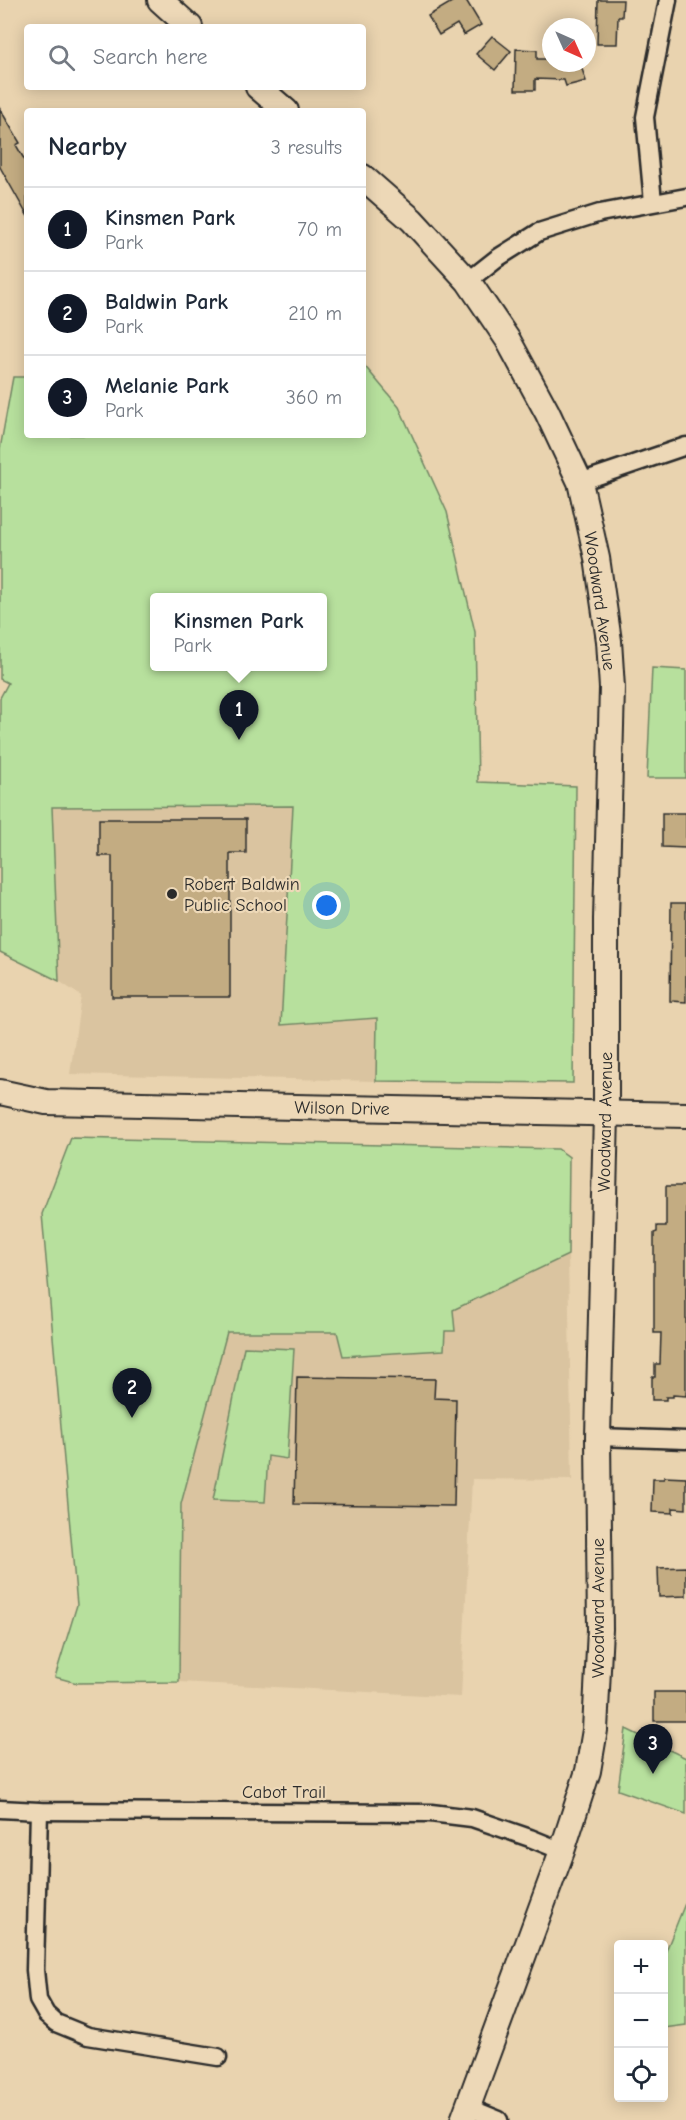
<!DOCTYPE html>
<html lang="en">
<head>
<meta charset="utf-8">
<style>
  :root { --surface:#fff; --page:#f2f2f3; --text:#1f2937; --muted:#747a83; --line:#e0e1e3; --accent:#111827 }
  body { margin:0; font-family:"Comic Neue",sans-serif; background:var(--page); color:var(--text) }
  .controls { position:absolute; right:18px; bottom:18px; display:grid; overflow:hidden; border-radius:6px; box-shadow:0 3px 15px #0003 }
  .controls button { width:54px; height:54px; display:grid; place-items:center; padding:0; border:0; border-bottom:2px solid var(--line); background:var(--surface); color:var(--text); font:30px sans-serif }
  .compass { position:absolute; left:542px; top:18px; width:54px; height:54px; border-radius:50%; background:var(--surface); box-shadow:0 3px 15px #0003; rotate:135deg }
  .you { position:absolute; left:327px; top:906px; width:21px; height:21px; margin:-15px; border:4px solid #fff; border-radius:50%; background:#1a73e8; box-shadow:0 0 0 9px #1a73e833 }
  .badge { display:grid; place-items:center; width:39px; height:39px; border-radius:50%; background:var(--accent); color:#fff; font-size:20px; font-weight:700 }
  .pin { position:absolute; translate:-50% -50px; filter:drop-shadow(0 2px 3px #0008) }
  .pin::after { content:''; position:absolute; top:32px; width:21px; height:18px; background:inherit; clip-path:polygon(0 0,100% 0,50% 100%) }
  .popup { position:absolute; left:150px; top:593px; width:177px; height:78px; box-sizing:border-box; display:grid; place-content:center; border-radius:6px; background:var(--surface); filter:drop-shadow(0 2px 4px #0005); font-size:20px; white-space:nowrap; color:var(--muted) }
  .popup b { font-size:22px; color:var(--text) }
  .popup::after { content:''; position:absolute; left:50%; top:100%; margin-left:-12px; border:12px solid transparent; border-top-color:var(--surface) }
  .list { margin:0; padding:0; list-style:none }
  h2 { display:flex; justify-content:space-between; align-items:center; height:78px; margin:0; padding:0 24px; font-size:26px }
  h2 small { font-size:20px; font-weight:400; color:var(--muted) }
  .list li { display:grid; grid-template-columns:39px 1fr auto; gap:18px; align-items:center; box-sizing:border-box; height:84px; padding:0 24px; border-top:2px solid var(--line) }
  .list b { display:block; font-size:22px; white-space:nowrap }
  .list p { margin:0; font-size:20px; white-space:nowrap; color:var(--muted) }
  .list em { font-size:20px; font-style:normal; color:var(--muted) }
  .icon { flex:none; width:33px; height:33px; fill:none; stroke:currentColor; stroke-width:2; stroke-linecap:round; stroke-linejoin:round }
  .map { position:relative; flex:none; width:686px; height:2120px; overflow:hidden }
  .search { position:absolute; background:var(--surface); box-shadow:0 3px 15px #0003; left:24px; top:24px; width:342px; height:66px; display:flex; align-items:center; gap:15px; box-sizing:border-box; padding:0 21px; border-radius:6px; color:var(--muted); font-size:22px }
  .panel { position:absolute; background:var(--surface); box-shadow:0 3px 15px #0003; left:24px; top:108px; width:342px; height:330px; border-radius:6px }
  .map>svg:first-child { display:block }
  .built { fill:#dac4a0 }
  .green { fill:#b7e09d; stroke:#718664; stroke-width:1.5; fill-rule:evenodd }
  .building { fill:#c3ac82; stroke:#2b2b2b; stroke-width:1.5 }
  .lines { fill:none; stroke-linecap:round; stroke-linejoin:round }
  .street-casing { stroke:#2b2b2b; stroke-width:21 }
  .secondary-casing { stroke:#2b2b2b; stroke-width:28 }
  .street { stroke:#edd8b7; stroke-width:16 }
  .secondary { stroke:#edd8b7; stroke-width:24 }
  .poi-dot { fill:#2b2b2b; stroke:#edd8b7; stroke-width:2 }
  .labels { text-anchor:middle; stroke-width:4.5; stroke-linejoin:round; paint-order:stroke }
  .street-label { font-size:18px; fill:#2b2b2b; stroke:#edd8b7 }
  .poi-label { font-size:18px; fill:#2b2b2b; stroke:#edd8b7; text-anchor:start }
</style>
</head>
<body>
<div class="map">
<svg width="686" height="2120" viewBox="0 0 686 2120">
  <rect width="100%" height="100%" fill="#e9d3af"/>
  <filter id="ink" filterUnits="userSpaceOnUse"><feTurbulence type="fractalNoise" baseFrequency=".0167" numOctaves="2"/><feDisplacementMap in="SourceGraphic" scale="12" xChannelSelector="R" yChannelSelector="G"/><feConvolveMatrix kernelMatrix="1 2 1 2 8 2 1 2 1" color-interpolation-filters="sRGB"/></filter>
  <g filter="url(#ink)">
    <g class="built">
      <polygon points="51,806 294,806 281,1025 378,1018 376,1081 70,1074 81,996 59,981"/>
      <polygon points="568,1255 572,1480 472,1479 461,1697 179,1682 181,1504 227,1332 454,1331 453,1310"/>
    </g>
    <g class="green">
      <path d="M363,364L399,407L447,512L475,632L478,782L576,786L573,1083L376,1081L377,1018L281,1025L293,806L52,807L59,981L0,952V698L8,683L0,679V449L13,377H27V435H363ZM155,598H323V666H155Z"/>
      <polygon points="652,668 686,670 686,778 647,778"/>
      <polygon points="71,1138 558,1149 569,1157 568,1255 453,1310 455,1331 445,1331 444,1350 343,1356 337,1332 227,1332 181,1504 179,1682 77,1683 55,1677 77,1605 42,1214"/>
      <polygon points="244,1347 294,1349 287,1459 268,1456 265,1502 213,1500"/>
      <polygon points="626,1729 686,1758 686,1814 618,1790"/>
      <polygon points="686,1901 686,2025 664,2028 664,1956"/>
    </g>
    <g class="building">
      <polygon points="455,0 466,0 481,25 464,35 457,24 439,35 428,16"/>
      <polygon points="598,0 623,0 622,17 618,17 617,44 597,44"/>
      <polygon points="492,36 511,51 495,70 476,54"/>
      <polygon points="516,49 537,50 537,59 550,59 550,63 580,63 586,81 566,86 564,80 535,79 535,90 515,90"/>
      <polygon points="0,109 20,143 16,145 27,164 27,215 0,167"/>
      <polygon points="662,813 686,813 686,848 662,847"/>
      <polygon points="99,819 246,819 246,853 230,853 230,997 112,997 112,856 99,856"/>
      <polygon points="671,903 686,903 686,1002 670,1001"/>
      <polygon points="666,1186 686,1186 686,1396 673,1395 673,1397 666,1397 666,1400 652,1400 652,1377 655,1377 655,1364 660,1364 661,1333 654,1333 654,1233 657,1232 657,1226 666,1226"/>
      <polygon points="297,1377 435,1379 434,1398 456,1399 454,1506 294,1504"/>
      <polygon points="664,1477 686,1478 686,1509 673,1508 673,1513 652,1512 653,1479 664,1479"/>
      <polygon points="686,1567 686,1596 659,1597 658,1568"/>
      <rect x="654" y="1692" width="32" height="29"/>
    </g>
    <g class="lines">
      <g class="street-casing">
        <g id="street">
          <polyline points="653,202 645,117 668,0"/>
          <polyline points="468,281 496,259 539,232 600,213 686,197"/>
          <polyline points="580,482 686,446"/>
          <polyline points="598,1437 686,1440"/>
          <polyline points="0,1809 39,1811 431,1813 472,1818 530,1838 562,1851"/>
          <polyline points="39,1811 35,1970 38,2000 46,2014 56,2023 88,2036 218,2057"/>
          <polyline points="467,2107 499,2120"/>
        </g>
      </g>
      <g class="secondary-casing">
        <g id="secondary">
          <polyline points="160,0 190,27"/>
          <polyline points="258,87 286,111"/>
          <polyline points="363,177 412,220 468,281 508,340 547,412 580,482 597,558 609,641 612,688 606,919 606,1114 598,1437 600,1629 595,1730 588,1771 562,1851 463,2120"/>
          <polyline points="0,1092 46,1102 686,1115"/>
        </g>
      </g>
      <use href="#street" class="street"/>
      <use href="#secondary" class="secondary"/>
    </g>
  </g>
  <circle class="poi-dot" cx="172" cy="894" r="6"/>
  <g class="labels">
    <g class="street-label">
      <text transform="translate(600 601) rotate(82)" y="6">Woodward Avenue</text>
      <text transform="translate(342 1108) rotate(1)" y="6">Wilson Drive</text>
      <text transform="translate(605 1122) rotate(-89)" y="6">Woodward Avenue</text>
      <text transform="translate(598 1608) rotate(-90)" y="6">Woodward Avenue</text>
      <text x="284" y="1798">Cabot Trail</text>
    </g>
    <g class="poi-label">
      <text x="184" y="890">Robert Baldwin<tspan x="184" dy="21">Public School</tspan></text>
    </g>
  </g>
</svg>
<div class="controls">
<button>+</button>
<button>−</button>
<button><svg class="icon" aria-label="locate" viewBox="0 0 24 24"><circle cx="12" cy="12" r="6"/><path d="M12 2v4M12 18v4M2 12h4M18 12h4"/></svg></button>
</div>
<svg class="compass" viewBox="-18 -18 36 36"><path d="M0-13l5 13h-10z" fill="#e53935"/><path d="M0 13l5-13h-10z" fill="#747a83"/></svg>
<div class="you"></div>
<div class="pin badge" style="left:239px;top:740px">1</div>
<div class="popup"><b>Kinsmen Park</b>Park</div>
<div class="pin badge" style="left:132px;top:1418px">2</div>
<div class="pin badge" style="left:653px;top:1774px">3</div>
<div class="search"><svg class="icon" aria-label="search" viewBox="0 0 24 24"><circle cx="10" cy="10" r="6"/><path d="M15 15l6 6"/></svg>Search here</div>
<section class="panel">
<h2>Nearby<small>3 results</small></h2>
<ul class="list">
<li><span class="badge">1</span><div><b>Kinsmen Park</b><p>Park</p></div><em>70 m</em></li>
<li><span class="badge">2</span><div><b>Baldwin Park</b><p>Park</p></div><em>210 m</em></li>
<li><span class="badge">3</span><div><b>Melanie Park</b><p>Park</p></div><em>360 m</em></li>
</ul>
</section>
</div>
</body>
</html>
